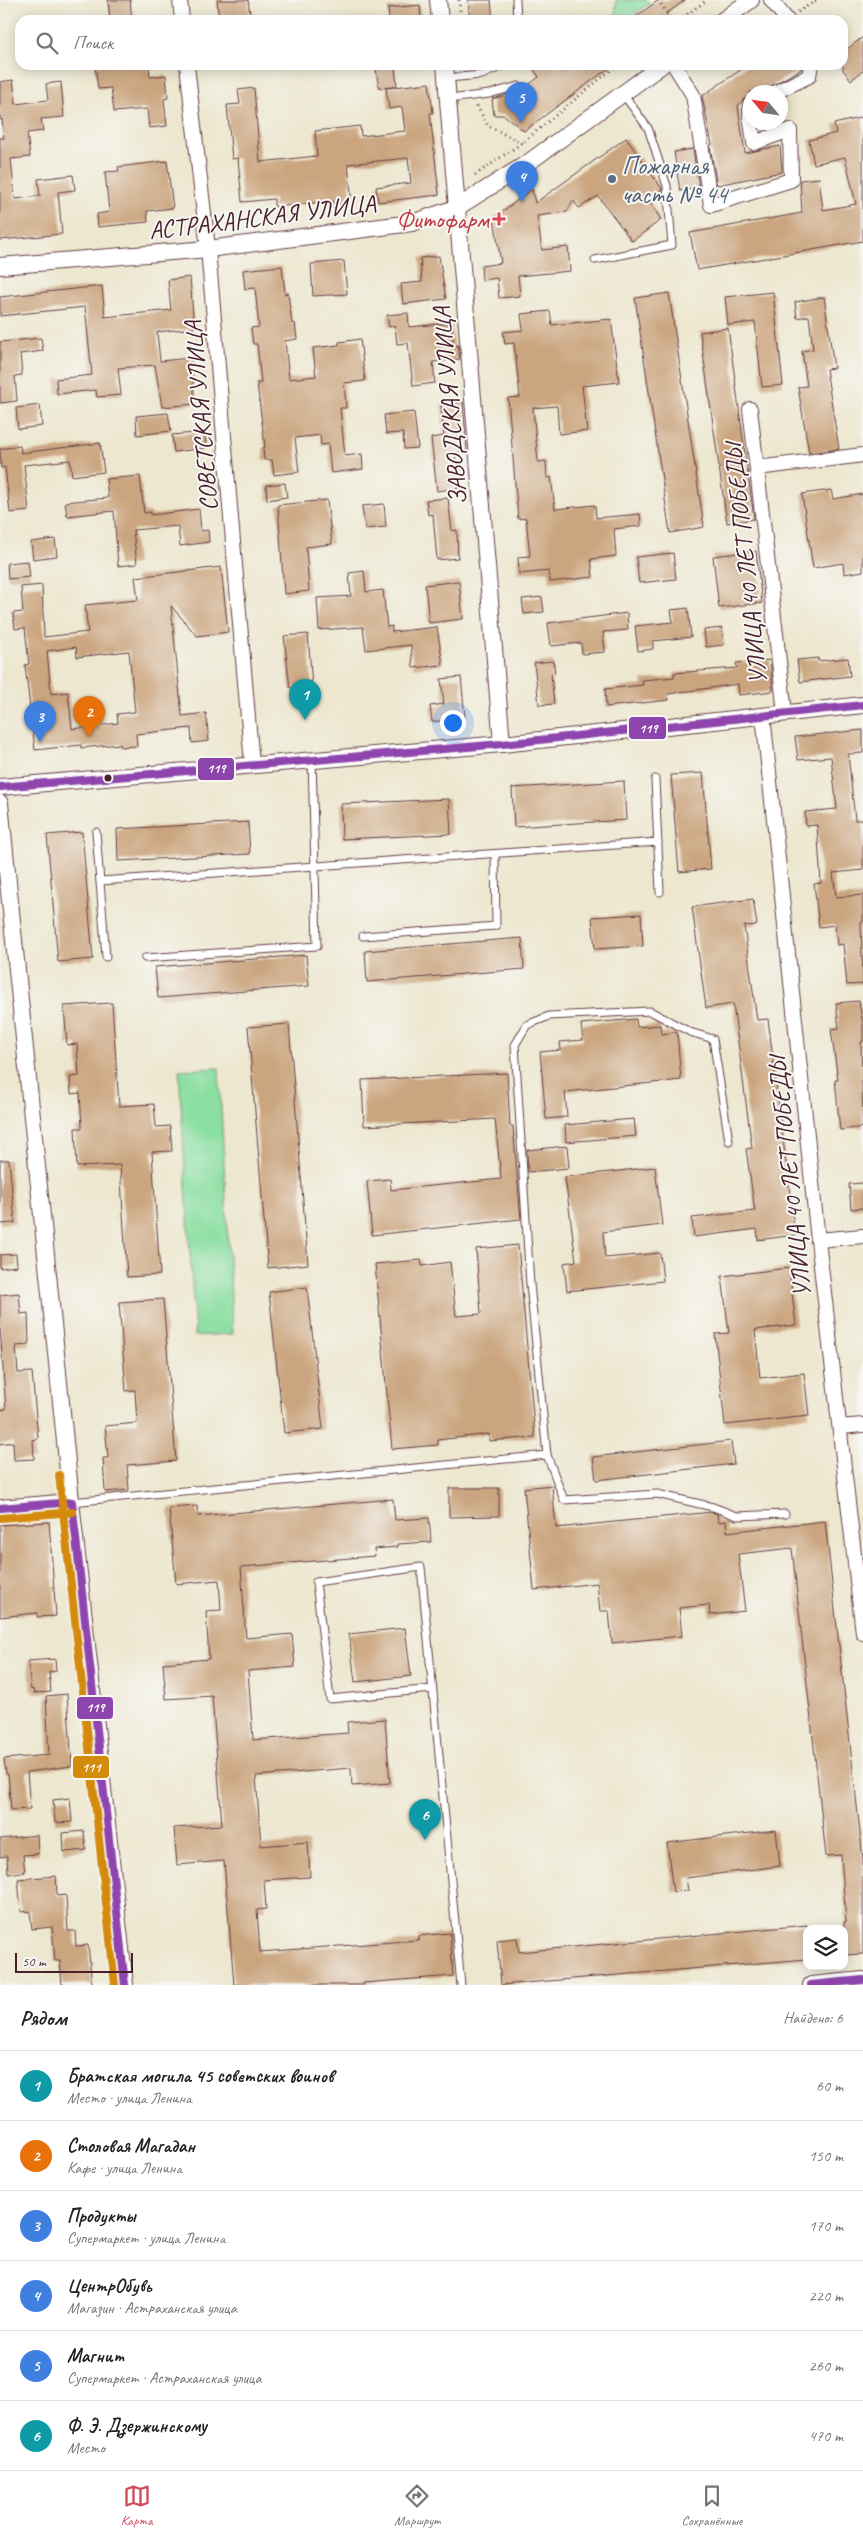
<!DOCTYPE html>
<html lang="ru">
<head>
<meta charset="utf-8">
<style>
  :root { --surface:#fff; --page:#f2f2f2; --text:#222; --muted:#767676; --line:#e0e0e0; --accent:#d1495b }
  body { margin:0; font-family:Caveat,sans-serif; background:var(--page); color:var(--text) }
  .controls { position:absolute; right:15px; bottom:15px; display:grid; overflow:hidden; border-radius:10px; box-shadow:0 2px 12px #0003 }
  .controls button { width:45px; height:45px; display:grid; place-items:center; padding:0; border:0; border-bottom:1px solid var(--line); background:var(--surface); color:var(--text); font:25px sans-serif }
  .compass { position:absolute; left:743px; top:85px; width:45px; height:45px; border-radius:50%; background:var(--surface); box-shadow:0 2px 12px #0003; rotate:299deg }
  .scale { position:absolute; left:15px; bottom:12px; width:118px; box-sizing:border-box; padding-left:5px; border:2px solid #4a1f2b; border-top:0; font-size:14px; line-height:18px; white-space:nowrap; color:#4a1f2b; -webkit-text-stroke:4px #f6f6f2; paint-order:stroke }
  .you { position:absolute; left:452px; top:722px; width:18px; height:18px; margin:-12px; border:4px solid #fff; border-radius:50%; background:#1a73e8; box-shadow:0 0 0 8px #1a73e833 }
  .badge { display:grid; place-items:center; width:32px; height:32px; border-radius:50%; background:var(--accent); color:#fff; font-size:16px; font-weight:700 }
  .pin { position:absolute; translate:-50% -41px; filter:drop-shadow(0 1px 2px #0008) }
  .pin::after { content:''; position:absolute; top:26px; width:18px; height:15px; background:inherit; clip-path:polygon(0 0,100% 0,50% 100%) }
  .list { margin:0; padding:0; list-style:none }
  h2 { display:flex; justify-content:space-between; align-items:center; height:65px; margin:0; padding:0 20px; font-size:21px }
  h2 small { font-size:16px; font-weight:400; color:var(--muted) }
  .list li { display:grid; grid-template-columns:32px 1fr auto; gap:15px; align-items:center; box-sizing:border-box; height:70px; padding:0 20px; border-top:1px solid var(--line) }
  .list b { display:block; font-size:19px; white-space:nowrap }
  .list p { margin:0; font-size:16px; white-space:nowrap; color:var(--muted) }
  .list em { font-size:16px; font-style:normal; color:var(--muted) }
  .icon { flex:none; width:28px; height:28px; fill:none; stroke:currentColor; stroke-width:2; stroke-linecap:round; stroke-linejoin:round }
  .map { position:relative; flex:none; width:863px; height:1985px; overflow:hidden }
  .search { position:absolute; background:var(--surface); box-shadow:0 2px 12px #0003; left:15px; right:15px; top:15px; height:55px; display:flex; align-items:center; gap:12px; box-sizing:border-box; padding:0 18px; border-radius:15px; color:var(--muted); font-size:19px }
  .sheet { height:485px; background:var(--surface) }
  nav { display:flex; justify-content:space-around; align-items:center; box-sizing:border-box; height:70px; border-top:1px solid var(--line); background:var(--surface); font-size:14px; color:var(--muted) }
  nav a { display:grid; justify-items:center; gap:2px }
  nav .on { color:var(--accent) }
  .map>svg:first-child { display:block }
  .green { fill:#89dea0; stroke:#6a7e66 }
  .building { fill:#cba57f; fill-rule:evenodd }
  .lines { fill:none; stroke-linecap:round; stroke-linejoin:round }
  .service-casing { stroke:#623d44; stroke-width:9 }
  .minor-casing { stroke:#623d44; stroke-width:16 }
  .tertiary-casing { stroke:#623d44; stroke-width:18 }
  .path { stroke:#623d44; stroke-width:3; stroke-dasharray:1 4; stroke-linecap:butt }
  .service { stroke:#fff; stroke-width:7 }
  .minor { stroke:#fff; stroke-width:14 }
  .tertiary { stroke:#fff; stroke-width:16 }
  .bus-1-casing { stroke:#f6f6f2; stroke-width:11 }
  .bus-2-casing { stroke:#f6f6f2; stroke-width:11 }
  .bus-1 { stroke:#8e44ad; stroke-width:8 }
  .bus-2 { stroke:#d48b09; stroke-width:8 }
  .service-dot { fill:#5c6f8a; stroke:#f6f6f2; stroke-width:2 }
  .health-dot { fill:#e0444e; stroke:#f6f6f2; stroke-width:2 }
  .bus-dot { fill:#4a1f2b; stroke:#f6f6f2; stroke-width:2 }
  .labels { text-anchor:middle; stroke-width:4; stroke-linejoin:round; paint-order:stroke }
  .service-label { font-size:25px; fill:#4e5e75; stroke:#f6f6f2; text-anchor:start }
  .street-label { font-size:25px; fill:#4a1f2b; stroke:#f6f6f2 }
  .health-label { font-size:25px; fill:#be3a42; stroke:#f6f6f2; text-anchor:end }
  .line-badge { stroke:#f6f6f2; stroke-width:2 }
  .badge-label { font-size:14px; text-anchor:middle; font-weight:bold; fill:#fff }
</style>
</head>
<body>
<div class="map">
<svg width="863" height="1985" viewBox="0 0 863 1985">
  <rect width="100%" height="100%" fill="#f6f6f2"/>
  <filter id="ink" filterUnits="userSpaceOnUse"><feTurbulence type="fractalNoise" baseFrequency=".02" numOctaves="2"/><feDisplacementMap in="SourceGraphic" scale="10" xChannelSelector="R" yChannelSelector="G"/><feConvolveMatrix kernelMatrix="1 2 1 2 8 2 1 2 1" color-interpolation-filters="sRGB"/></filter>
  <filter id="wash" filterUnits="userSpaceOnUse"><feTurbulence type="fractalNoise" baseFrequency=".0096" numOctaves="4" result="noise"/><feDisplacementMap in="SourceGraphic" scale="20" xChannelSelector="R" yChannelSelector="G"/><feGaussianBlur stdDeviation="1.12" result="paint"/><feColorMatrix in="noise" values="0 0 0 0 0 0 0 0 0 0 0 0 0 0 0 0 0 1.4 0 .05"/><feComposite in="paint" operator="in"/></filter>
  <g filter="url(#wash)">
    <rect width="100%" height="100%" fill="#ede7cf"/>
    <g class="green">
      <polygon points="616,0 647,0 650,3 626,20 615,20"/>
      <polygon points="219,1068 233,1334 195,1336 179,1070"/>
    </g>
    <g id="blocks">
      <g class="building">
        <polygon points="108,0 130,0 132,20 110,20"/>
        <polygon points="217,0 248,0 251,20 219,20"/>
        <polygon points="468,0 491,0 493,20 470,20"/>
        <polygon points="659,0 685,0 666,14 670,20 631,20"/>
        <polygon points="420,5 421,20 389,20 388,8"/>
        <polygon points="863,37 863,71 851,80 843,70 843,52"/>
        <polygon points="95,65 149,65 150,77 166,75 168,98 164,99 167,126 149,128 147,109 114,112 111,88 98,89"/>
        <polygon points="531,65 613,65 524,131 504,115 494,115 492,99 520,91 539,77"/>
        <polygon points="748,65 802,65 801,69 761,92 750,92 750,96 745,98 738,106 745,153 780,146 782,172 717,185 710,146 712,145 702,96"/>
        <polygon points="395,67 397,86 379,88 376,69"/>
        <polygon points="13,80 16,104 48,100 46,84 61,82 64,117 41,119 43,131 27,133 30,157 11,159 15,199 40,196 38,179 73,175 75,190 58,192 62,234 0,240 0,138 4,138 2,119 0,120 0,82"/>
        <polygon points="429,83 433,113 430,113 439,195 378,202 376,187 411,183 408,158 348,164 352,204 334,206 333,201 274,207 274,199 242,202 238,158 232,159 227,105 240,104 238,90 254,88 260,162 317,156 315,131 360,126 361,136 405,131 402,107 389,109 386,88"/>
        <polygon points="863,117 863,241 697,270 690,233 802,213 800,180 819,178 823,210 856,204 845,157 814,164 809,140 836,133 834,124"/>
        <polygon points="626,138 662,189 649,200 661,220 632,241 598,196 579,208 573,200 567,212 537,216 542,250 568,247 570,271 518,276 520,296 499,298 497,278 482,280 481,266 501,263 494,218 532,189 535,203"/>
        <polygon points="693,149 699,188 680,191 674,152"/>
        <polygon points="167,161 173,208 147,211 148,222 98,227 97,214 109,212 105,172 119,171 118,167"/>
        <polygon points="439,256 446,299 403,304 401,284 422,282 420,258"/>
        <polygon points="344,261 347,294 313,296 311,264"/>
        <polygon points="282,266 285,294 288,293 292,324 295,323 297,339 285,341 289,379 316,376 313,348 339,345 339,342 360,339 365,381 344,383 346,408 340,408 345,456 362,454 363,469 331,473 328,444 321,445 320,435 295,438 299,472 274,475 272,460 264,460 263,448 265,447 257,383 261,383 257,344 253,344 251,328 259,327 255,288 245,289 243,270"/>
        <polygon points="190,277 194,328 157,332 160,361 191,358 195,404 162,407 155,365 118,368 121,395 97,397 96,390 57,394 56,379 92,375 85,307 0,316 0,297 102,286 105,317 171,310 168,280"/>
        <polygon points="773,292 783,385 762,387 755,322 728,325 725,297"/>
        <polygon points="669,293 704,527 670,533 635,298"/>
        <polygon points="824,297 834,368 826,369 839,449 809,453 798,387 807,386 802,351 813,349 809,316 797,318 795,302"/>
        <polygon points="550,311 552,325 611,319 619,382 582,386 587,431 559,434 557,406 533,408 538,462 546,461 547,478 551,477 555,509 595,505 596,518 640,514 641,526 614,529 616,556 591,559 593,577 550,582 549,571 519,574 518,557 530,556 526,518 518,519 508,398 520,397 514,343 505,344 503,332 523,330 521,314"/>
        <polygon points="408,313 409,327 451,323 454,346 458,345 460,359 433,362 435,383 413,386 408,343 397,344 395,326 389,327 387,315"/>
        <polygon points="728,328 754,519 727,523 700,332"/>
        <polygon points="41,338 43,351 20,354 22,375 15,376 17,401 0,403 0,342"/>
        <polygon points="463,402 467,451 455,453 459,488 437,491 431,438 444,436 441,404"/>
        <polygon points="40,405 42,426 18,429 16,408"/>
        <polygon points="414,412 418,448 404,449 403,433 386,434 384,415"/>
        <polygon points="168,413 171,431 137,435 136,416"/>
        <polygon points="205,432 206,448 174,452 172,435"/>
        <polygon points="100,443 104,472 72,476 70,460 24,465 29,511 10,513 5,467 1,468 0,449 20,446 21,453"/>
        <polygon points="140,476 144,513 151,512 151,515 199,509 201,531 208,530 209,542 180,546 178,526 133,530 137,564 118,566 114,511 67,516 65,502 108,498 106,479"/>
        <polygon points="285,483 287,497 267,500 266,485"/>
        <polygon points="831,490 833,499 863,494 863,571 844,574 843,563 813,568 802,494"/>
        <polygon points="448,498 452,531 457,530 458,558 437,560 433,514 428,515 426,500"/>
        <polygon points="327,500 332,544 306,547 309,591 284,594 278,505"/>
        <polygon points="384,504 386,527 365,529 362,506"/>
        <polygon points="55,539 57,556 33,559 31,542"/>
        <polygon points="756,551 762,603 719,608 713,556"/>
        <polygon points="673,553 676,579 639,583 636,557"/>
        <polygon points="28,561 30,577 8,579 7,563"/>
        <path d="M221,567L228,632L197,636L171,606L182,716L206,713L209,741L192,743L191,728L136,734L137,746L121,747L120,744L81,748V745L35,750L25,665L29,664L25,628L15,629L13,613L23,612L21,587L42,585L44,637L88,632L85,605L138,600L135,577ZM76,647L77,657L129,651L135,712L117,714L118,723L72,729L68,692L51,694L47,651Z"/>
        <polygon points="364,571 366,592 383,590 387,627 392,626 392,632 437,627 443,665 413,668 411,645 366,650 363,627 319,630 317,598 351,596 349,573"/>
        <polygon points="459,581 463,619 429,623 425,585"/>
        <polygon points="542,597 544,612 524,614 522,599"/>
        <polygon points="688,608 691,637 653,641 653,649 638,651 635,626 673,622 671,610"/>
        <polygon points="627,613 628,630 603,632 605,652 582,654 581,643 551,646 548,623"/>
        <polygon points="722,628 724,645 706,647 704,630"/>
        <polygon points="308,634 312,686 290,688 284,636"/>
        <polygon points="818,658 818,661 848,658 850,676 800,682 797,660"/>
        <polygon points="770,660 773,691 739,695 738,684 668,694 669,700 606,707 605,689 643,685 642,680 674,677 674,673 737,668 736,663"/>
        <polygon points="553,661 555,673 551,674 554,704 539,705 534,663"/>
        <polygon points="461,677 465,718 432,722 430,706 444,704 441,679"/>
        <polygon points="863,730 863,753 848,754 855,820 863,820 863,870 833,873 836,897 863,895 863,922 861,922 863,984 847,985 843,944 837,945 835,925 819,927 814,884 821,883 817,825 806,826 805,812 837,809 831,757 798,760 795,737"/>
        <polygon points="703,773 711,869 679,872 671,775"/>
        <polygon points="624,781 626,820 514,827 512,788"/>
        <polygon points="449,799 451,834 342,839 341,804"/>
        <polygon points="248,822 250,854 118,861 117,829"/>
        <polygon points="82,832 93,959 58,962 47,835"/>
        <polygon points="753,899 757,925 744,926 757,1020 768,1019 795,1235 758,1240 757,1229 694,1237 692,1218 755,1211 746,1149 752,1148 733,1004 706,1008 692,907"/>
        <polygon points="641,914 643,946 595,949 592,917"/>
        <polygon points="522,938 524,969 367,982 365,951"/>
        <polygon points="306,955 309,986 158,998 155,967"/>
        <polygon points="859,1001 863,1025 863,1042 861,1042 863,1127 840,1130 835,1080 838,1080 831,1029 839,1028 836,1003"/>
        <polygon points="112,1003 119,1106 154,1104 156,1127 170,1126 172,1151 152,1152 160,1275 127,1277 120,1165 77,1167 75,1128 82,1128 80,1093 71,1094 70,1077 79,1076 77,1044 67,1045 64,1006"/>
        <polygon points="636,1019 637,1027 660,1025 661,1034 677,1032 681,1080 565,1092 567,1117 546,1119 540,1052 561,1050 560,1042 583,1040 581,1024"/>
        <polygon points="289,1024 308,1264 268,1268 248,1027"/>
        <polygon points="507,1073 510,1126 513,1126 521,1219 372,1235 367,1181 390,1179 391,1190 501,1179 495,1119 364,1126 362,1080"/>
        <polygon points="634,1119 636,1136 566,1142 565,1125"/>
        <polygon points="567,1146 569,1168 528,1172 527,1150"/>
        <polygon points="0,1160 9,1160 15,1223 0,1224"/>
        <polygon points="655,1167 662,1225 603,1232 605,1258 660,1253 663,1281 567,1291 564,1263 576,1261 565,1177"/>
        <polygon points="863,1183 863,1208 851,1209 849,1184"/>
        <polygon points="518,1245 535,1437 489,1441 489,1434 438,1440 438,1445 392,1449 375,1264 421,1260 422,1266 450,1262 456,1316 481,1314 476,1249"/>
        <polygon points="16,1254 17,1266 0,1268 0,1255"/>
        <polygon points="789,1268 796,1325 755,1330 760,1378 804,1373 809,1416 725,1425 715,1334 729,1333 722,1276"/>
        <polygon points="307,1287 323,1429 284,1433 269,1292"/>
        <polygon points="19,1293 21,1314 28,1313 29,1345 16,1346 18,1373 32,1372 38,1439 33,1440 34,1459 14,1460 13,1442 0,1444 0,1410 6,1409 0,1328 0,1295"/>
        <polygon points="163,1299 176,1461 127,1465 129,1490 105,1492 103,1458 108,1458 105,1426 137,1423 135,1390 126,1391 119,1302"/>
        <polygon points="731,1441 734,1464 596,1480 593,1457"/>
        <polygon points="552,1485 556,1528 712,1512 717,1514 718,1522 726,1521 727,1532 825,1521 863,1859 863,1954 844,1955 844,1922 846,1922 841,1855 826,1856 792,1548 738,1554 745,1611 710,1615 709,1605 679,1608 682,1636 612,1643 609,1611 600,1611 597,1583 534,1590 524,1488"/>
        <polygon points="449,1488 499,1488 499,1516 449,1517"/>
        <polygon points="393,1499 395,1520 429,1518 431,1542 397,1544 397,1547 374,1549 375,1556 241,1567 246,1638 292,1634 295,1667 248,1671 253,1740 348,1733 347,1722 385,1719 390,1783 352,1786 351,1768 256,1776 261,1846 308,1842 310,1877 264,1880 266,1909 257,1910 260,1952 419,1940 418,1936 450,1933 453,1976 363,1983 364,1985 234,1985 224,1861 177,1865 174,1828 222,1825 212,1696 166,1699 163,1663 209,1659 206,1611 221,1610 219,1580 176,1584 169,1508 197,1506 198,1516"/>
        <polygon points="49,1522 56,1616 37,1617 37,1613 0,1617 0,1525"/>
        <polygon points="405,1628 411,1676 355,1682 349,1634"/>
        <polygon points="55,1659 56,1671 49,1672 51,1692 34,1693 33,1689 31,1690 28,1661"/>
        <polygon points="67,1694 72,1766 27,1772 30,1809 11,1810 8,1774 6,1774 4,1759 49,1755 46,1696"/>
        <polygon points="70,1798 72,1822 55,1823 53,1800"/>
        <polygon points="776,1830 780,1866 686,1878 688,1891 673,1892 667,1843"/>
        <polygon points="84,1831 86,1850 64,1852 63,1833"/>
        <polygon points="37,1835 38,1854 23,1855 25,1872 8,1874 7,1856 0,1857 0,1839"/>
        <polygon points="56,1876 57,1896 66,1895 68,1931 75,1931 76,1946 88,1945 92,1984 62,1985 60,1961 55,1961 52,1927 32,1929 30,1911 21,1912 18,1879"/>
        <polygon points="807,1925 807,1959 501,1985 497,1940 517,1938 519,1952"/>
      </g>
    </g>
  </g>
  <g filter="url(#ink)">
    <use href="#blocks" fill-opacity="0" stroke="#623d44" stroke-width="1"/>
    <g class="lines">
      <g class="service-casing">
        <g id="service">
          <polyline points="516,0 517,20"/>
          <polyline points="447,78 482,75 504,65"/>
          <polyline points="449,99 489,94 518,86"/>
          <polyline points="595,260 672,245 667,186 648,128 623,94"/>
          <polyline points="655,779 660,892"/>
          <polyline points="96,832 106,957"/>
          <polyline points="100,881 658,842"/>
          <polyline points="363,936 496,926 495,854"/>
          <polyline points="145,958 317,946 312,759"/>
          <polyline points="547,1455 530,1284 515,1045 527,1025 549,1016 650,1011 690,1032 713,1039 729,1141"/>
          <polyline points="72,1502 547,1455 564,1500 657,1494 713,1507 737,1516 785,1514"/>
          <polyline points="432,1689 330,1699 316,1582 421,1567 461,1985"/>
        </g>
      </g>
      <g class="minor-casing">
        <g id="minor">
          <polyline points="180,0 182,20"/>
          <polyline points="771,0 787,20"/>
          <polyline points="187,65 208,249 252,764"/>
          <polyline points="674,65 693,95 711,205 791,180 790,130 754,143 751,122"/>
          <polyline points="776,92 809,76 811,65"/>
          <polyline points="750,105 750,118"/>
          <polyline points="750,409 785,713"/>
          <polyline points="757,468 863,455"/>
          <polyline points="763,715 818,1240 863,1633"/>
          <polyline points="818,1240 863,1236"/>
          <polyline points="840,1427 863,1425"/>
        </g>
      </g>
      <g class="tertiary-casing">
        <g id="tertiary">
          <polyline points="438,0 440,20"/>
          <polyline points="723,20 751,0"/>
          <polyline points="445,65 502,744"/>
          <polyline points="0,266 208,249 412,223 458,207 529,162 662,65"/>
          <polyline points="0,787 502,744 863,705"/>
          <polyline points="0,803 73,1520 125,1985"/>
          <polyline points="0,1508 72,1502"/>
          <polyline points="811,1985 863,1980"/>
        </g>
      </g>
      <g class="path">
        <polyline points="459,0 461,20"/>
        <polyline points="658,0 672,20"/>
        <polyline points="798,12 817,0"/>
        <polyline points="679,20 707,0"/>
        <polyline points="477,106 488,126 522,143"/>
        <polyline points="475,175 522,143 617,65"/>
      </g>
      <use href="#service" class="service"/>
      <use href="#minor" class="minor"/>
      <use href="#tertiary" class="tertiary"/>
      <g class="bus-1-casing">
        <g id="bus-1">
          <polyline points="0,787 502,744 863,705"/>
          <polyline points="0,1508 72,1502 125,1985"/>
          <polyline points="811,1985 863,1980"/>
        </g>
      </g>
      <g class="bus-2-casing">
        <g id="bus-2">
          <polyline points="59,1475 115,1985"/>
          <polyline points="1,1518 73,1512"/>
        </g>
      </g>
      <use href="#bus-1" class="bus-1"/>
      <use href="#bus-2" class="bus-2"/>
    </g>
  </g>
  <circle class="service-dot" cx="612" cy="179" r="5"/>
  <path class="health-dot" d="M496.5 211.5h5v5h5v5h-5v5h-5v-5h-5v-5h5z"/>
  <circle class="bus-dot" cx="108" cy="778" r="4.5"/>
  <g class="labels">
    <g class="service-label">
      <text x="622" y="174">Пожарная<tspan x="622" dy="29">часть № 44</tspan></text>
    </g>
    <g class="street-label">
      <text transform="translate(262 216) rotate(-7)" y="9">АСТРАХАНСКАЯ УЛИЦА</text>
      <text transform="translate(449 406) rotate(-95)" y="9">ЗАВОДСКАЯ УЛИЦА</text>
      <text transform="translate(200 416) rotate(-95)" y="9">СОВЕТСКАЯ УЛИЦА</text>
      <text transform="translate(745 564) rotate(-96)" y="9">УЛИЦА 40 ЛЕТ ПОБЕДЫ</text>
      <text transform="translate(789 1177) rotate(-96)" y="9">УЛИЦА 40 ЛЕТ ПОБЕДЫ</text>
    </g>
    <g class="health-label">
      <text x="489" y="228">Фитофарм</text>
    </g>
  </g>
  <g class="line-badge">
    <rect x="628" y="716" width="39" height="24" rx="5" fill="#8e44ad"/>
    <rect x="197" y="757" width="38" height="24" rx="5" fill="#8e44ad"/>
    <rect x="76" y="1696" width="38" height="24" rx="5" fill="#8e44ad"/>
    <rect x="72" y="1755" width="38" height="24" rx="5" fill="#d48b09"/>
  </g>
  <g class="badge-label">
    <text x="648" y="733">119</text>
    <text x="216" y="773">119</text>
    <text x="95" y="1712">119</text>
    <text x="91" y="1772">111</text>
  </g>
</svg>
<div class="controls">
<button><svg class="icon" aria-label="layers" viewBox="0 0 24 24"><path d="M12 4l9 5-9 5-9-5zM3 14l9 5 9-5"/></svg></button>
</div>
<svg class="compass" viewBox="-18 -18 36 36"><path d="M0-13l5 13h-10z" fill="#e53935"/><path d="M0 13l5-13h-10z" fill="#767676"/></svg>
<div class="scale">50 m</div>
<div class="you"></div>
<div class="pin badge" style="left:305px;top:720px;background:#0f9aa8">1</div>
<div class="pin badge" style="left:89px;top:737px;background:#e8710a">2</div>
<div class="pin badge" style="left:40px;top:742px;background:#3f7fe0">3</div>
<div class="pin badge" style="left:522px;top:202px;background:#3f7fe0">4</div>
<div class="pin badge" style="left:521px;top:123px;background:#3f7fe0">5</div>
<div class="pin badge" style="left:425px;top:1840px;background:#0f9aa8">6</div>
<div class="search"><svg class="icon" aria-label="search" viewBox="0 0 24 24"><circle cx="10" cy="10" r="6"/><path d="M15 15l6 6"/></svg>Поиск</div>
</div>
<section class="sheet">
<h2>Рядом<small>Найдено: 6</small></h2>
<ul class="list">
<li><span class="badge" style="background:#0f9aa8">1</span><div><b>Братская могила 45 советских воинов</b><p>Место · улица Ленина</p></div><em>60 m</em></li>
<li><span class="badge" style="background:#e8710a">2</span><div><b>Столовая Магадан</b><p>Кафе · улица Ленина</p></div><em>150 m</em></li>
<li><span class="badge" style="background:#3f7fe0">3</span><div><b>Продукты</b><p>Супермаркет · улица Ленина</p></div><em>170 m</em></li>
<li><span class="badge" style="background:#3f7fe0">4</span><div><b>ЦентрОбувь</b><p>Магазин · Астраханская улица</p></div><em>220 m</em></li>
<li><span class="badge" style="background:#3f7fe0">5</span><div><b>Магнит</b><p>Супермаркет · Астраханская улица</p></div><em>260 m</em></li>
<li><span class="badge" style="background:#0f9aa8">6</span><div><b>Ф. Э. Дзержинскому</b><p>Место</p></div><em>470 m</em></li>
</ul>
</section>
<nav>
<a class="on"><svg class="icon" aria-label="map" viewBox="0 0 24 24"><path d="M3 6l6-2 6 2 6-2v14l-6 2-6-2-6 2zM9 4v14M15 6v14"/></svg>Карта</a>
<a><svg class="icon" aria-label="directions" viewBox="0 0 24 24"><path d="M12 3l9 9-9 9-9-9zM9 14v-3h6M13 9l2 2-2 2"/></svg>Маршрут</a>
<a><svg class="icon" aria-label="saved" viewBox="0 0 24 24"><path d="M7 4h10v16l-5-4-5 4z"/></svg>Сохранённые</a>
</nav>
</body>
</html>
